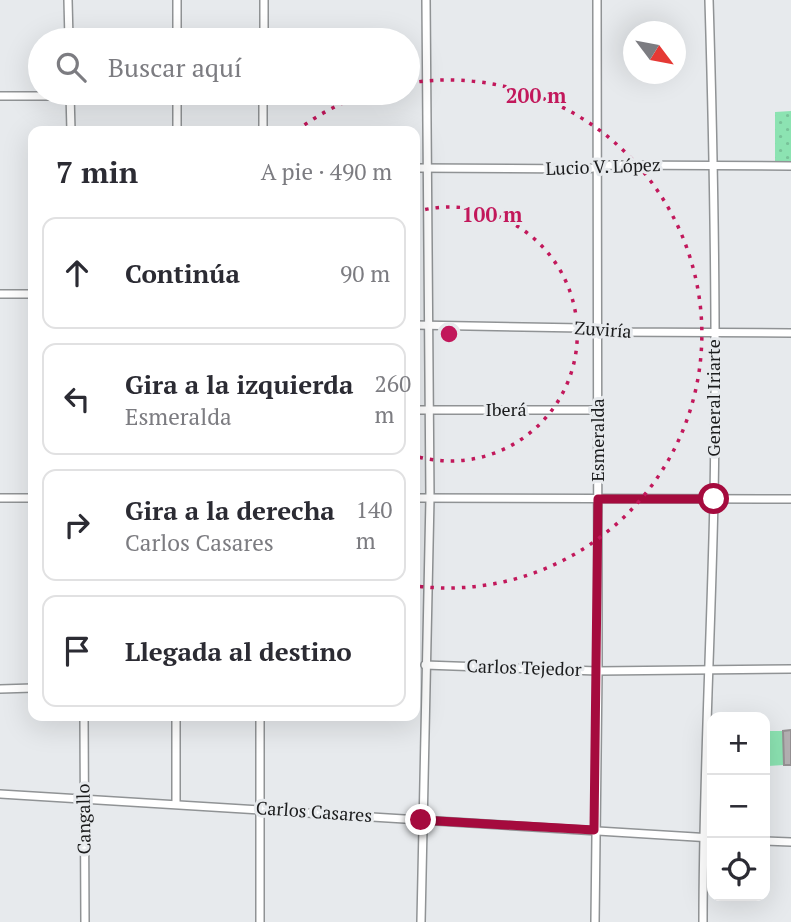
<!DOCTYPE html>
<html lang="es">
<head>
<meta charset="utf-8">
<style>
  :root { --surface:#fff; --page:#f7f7f7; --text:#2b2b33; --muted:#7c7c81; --line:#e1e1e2 }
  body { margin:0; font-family:"PT Serif",serif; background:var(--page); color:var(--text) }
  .controls { position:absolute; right:21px; bottom:21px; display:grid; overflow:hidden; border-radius:14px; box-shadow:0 7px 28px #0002 }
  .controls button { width:63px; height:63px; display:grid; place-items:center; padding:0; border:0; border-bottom:2px solid var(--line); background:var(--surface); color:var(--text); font:35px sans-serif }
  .compass { position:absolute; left:623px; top:21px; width:63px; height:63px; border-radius:50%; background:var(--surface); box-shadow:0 7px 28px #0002; rotate:122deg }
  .stop { position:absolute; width:21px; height:21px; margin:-16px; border:5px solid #a50b3e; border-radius:50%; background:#fff }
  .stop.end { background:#a50b3e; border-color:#fff; box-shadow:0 2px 7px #0008 }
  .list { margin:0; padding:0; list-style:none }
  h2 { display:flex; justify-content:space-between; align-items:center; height:91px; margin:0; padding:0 28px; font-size:30px }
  h2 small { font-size:23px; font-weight:400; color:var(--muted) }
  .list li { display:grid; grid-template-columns:46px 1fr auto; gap:21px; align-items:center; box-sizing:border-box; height:112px; margin:0 14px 14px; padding:0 14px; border:2px solid var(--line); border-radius:14px }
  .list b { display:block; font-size:26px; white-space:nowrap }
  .list p { margin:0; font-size:23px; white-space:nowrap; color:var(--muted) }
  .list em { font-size:23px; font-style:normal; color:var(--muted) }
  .icon { flex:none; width:38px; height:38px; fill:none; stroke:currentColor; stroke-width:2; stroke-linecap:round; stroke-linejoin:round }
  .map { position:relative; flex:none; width:791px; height:922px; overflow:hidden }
  .search { position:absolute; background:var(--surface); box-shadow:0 7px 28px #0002; left:28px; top:28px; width:392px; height:77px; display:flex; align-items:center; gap:18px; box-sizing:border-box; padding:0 24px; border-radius:38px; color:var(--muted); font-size:26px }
  .panel { position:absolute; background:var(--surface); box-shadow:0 7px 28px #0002; left:28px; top:126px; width:392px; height:595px; border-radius:14px }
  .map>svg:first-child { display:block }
  .grass { fill:#8ce3b2 }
  .park { fill:url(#park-dots) }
  .building { fill:#b4b0b2; stroke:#959193; stroke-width:2 }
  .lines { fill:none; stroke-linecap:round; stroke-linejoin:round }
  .street-casing { stroke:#909395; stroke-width:10 }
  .street { stroke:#fff; stroke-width:7 }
  .route { stroke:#a50b3e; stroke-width:9 }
  .ring { fill:none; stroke:#c2185b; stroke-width:3.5; stroke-dasharray:3.5 7 }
  .labels { text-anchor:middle; stroke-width:6; stroke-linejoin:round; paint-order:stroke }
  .street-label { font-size:18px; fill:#1b1c1d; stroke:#e7eaed }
  .centre { fill:#c2185b; stroke:#e7eaed; stroke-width:3.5 }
  .ring-label { font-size:21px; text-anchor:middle; font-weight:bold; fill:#c2185b; stroke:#e7eaed; stroke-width:6; stroke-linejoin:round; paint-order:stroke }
</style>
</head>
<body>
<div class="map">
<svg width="791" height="922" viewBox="0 0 791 922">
  <defs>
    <pattern id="park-dots" width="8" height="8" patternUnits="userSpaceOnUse" patternTransform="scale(1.75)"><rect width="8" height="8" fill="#8ce3b2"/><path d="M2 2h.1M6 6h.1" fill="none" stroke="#78c299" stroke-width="1.8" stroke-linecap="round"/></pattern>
  </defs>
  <rect width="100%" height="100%" fill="#e7eaed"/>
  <polygon class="grass" points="766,731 783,731 784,765 768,766"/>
  <polygon class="park" points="791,111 791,161 775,161 775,112"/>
  <polygon class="building" points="791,730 791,765 784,765 783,731"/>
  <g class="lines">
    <g class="street-casing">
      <g id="street">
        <polyline points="68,0 69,40"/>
        <polyline points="177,40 177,0"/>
        <polyline points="264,40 264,0"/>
        <polyline points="70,93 71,131"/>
        <polyline points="0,96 177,96"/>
        <polyline points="177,131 177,93"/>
        <polyline points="263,131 263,93"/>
        <polyline points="415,168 587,169 610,165 791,166"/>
        <polyline points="0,294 33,294"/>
        <polyline points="415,325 583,328 610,332 791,333"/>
        <polyline points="415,410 598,410"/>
        <polyline points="0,498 33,498"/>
        <polyline points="415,498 791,499"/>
        <polyline points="425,665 598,671 791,669"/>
        <polyline points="0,689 33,688"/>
        <polyline points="84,716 85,922"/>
        <polyline points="0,794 712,838"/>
        <polyline points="176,803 176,716"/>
        <polyline points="765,841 791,842"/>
        <polyline points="260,922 260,716"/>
        <polyline points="421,922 430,498 426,0"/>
        <polyline points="595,922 598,671 597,0"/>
        <path d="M703,922C703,781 711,640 714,498C717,332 714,166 709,0"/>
      </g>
    </g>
    <use href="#street" class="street"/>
  </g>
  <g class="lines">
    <polyline class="route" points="421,820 594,830 598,499 714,499"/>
  </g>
  <g class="ring">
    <path d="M415 212A127 127 0 1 1 415 456"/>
    <path d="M296 131A254 254 0 0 1 368 93M409 83A254 254 0 1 1 416 586"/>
  </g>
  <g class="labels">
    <g class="street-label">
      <text transform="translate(603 167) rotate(-2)" y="6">Lucio V. López</text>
      <text transform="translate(603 330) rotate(4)" y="6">Zuviría</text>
      <text transform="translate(714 398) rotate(-90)" y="6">General Iriarte</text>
      <text x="506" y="416">Iberá</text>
      <text transform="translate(598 440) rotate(-90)" y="6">Esmeralda</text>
      <text transform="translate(524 668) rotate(2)" y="6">Carlos Tejedor</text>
      <text transform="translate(314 812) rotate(4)" y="6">Carlos Casares</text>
      <text transform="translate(84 819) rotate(-91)" y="6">Cangallo</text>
    </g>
  </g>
  <circle cx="449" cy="334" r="10" class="centre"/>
  <g class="ring-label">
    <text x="536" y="103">200 m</text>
    <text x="492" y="222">100 m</text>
  </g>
</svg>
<div class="controls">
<button>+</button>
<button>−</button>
<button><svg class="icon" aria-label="locate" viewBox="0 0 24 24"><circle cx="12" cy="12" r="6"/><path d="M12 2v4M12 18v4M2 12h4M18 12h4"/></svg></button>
</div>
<svg class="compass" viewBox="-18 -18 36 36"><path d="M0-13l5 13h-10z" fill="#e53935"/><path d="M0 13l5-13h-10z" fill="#7c7c81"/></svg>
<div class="stop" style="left:714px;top:499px"></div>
<div class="stop end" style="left:421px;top:820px"></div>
<div class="search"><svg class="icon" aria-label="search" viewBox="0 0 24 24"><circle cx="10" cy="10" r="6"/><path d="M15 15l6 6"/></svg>Buscar aquí</div>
<section class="panel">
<h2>7 min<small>A pie · 490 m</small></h2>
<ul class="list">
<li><svg class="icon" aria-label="ahead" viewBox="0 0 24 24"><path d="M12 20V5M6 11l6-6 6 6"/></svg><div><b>Continúa</b></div><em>90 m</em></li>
<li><svg class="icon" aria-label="left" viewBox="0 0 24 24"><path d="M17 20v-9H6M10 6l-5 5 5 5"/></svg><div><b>Gira a la izquierda</b><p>Esmeralda</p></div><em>260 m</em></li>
<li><svg class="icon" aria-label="right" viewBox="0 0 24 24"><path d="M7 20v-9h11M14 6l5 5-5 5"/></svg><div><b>Gira a la derecha</b><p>Carlos Casares</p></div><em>140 m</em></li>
<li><svg class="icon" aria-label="arrive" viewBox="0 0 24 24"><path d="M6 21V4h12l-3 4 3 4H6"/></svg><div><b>Llegada al destino</b></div></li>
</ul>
</section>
</div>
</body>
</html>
